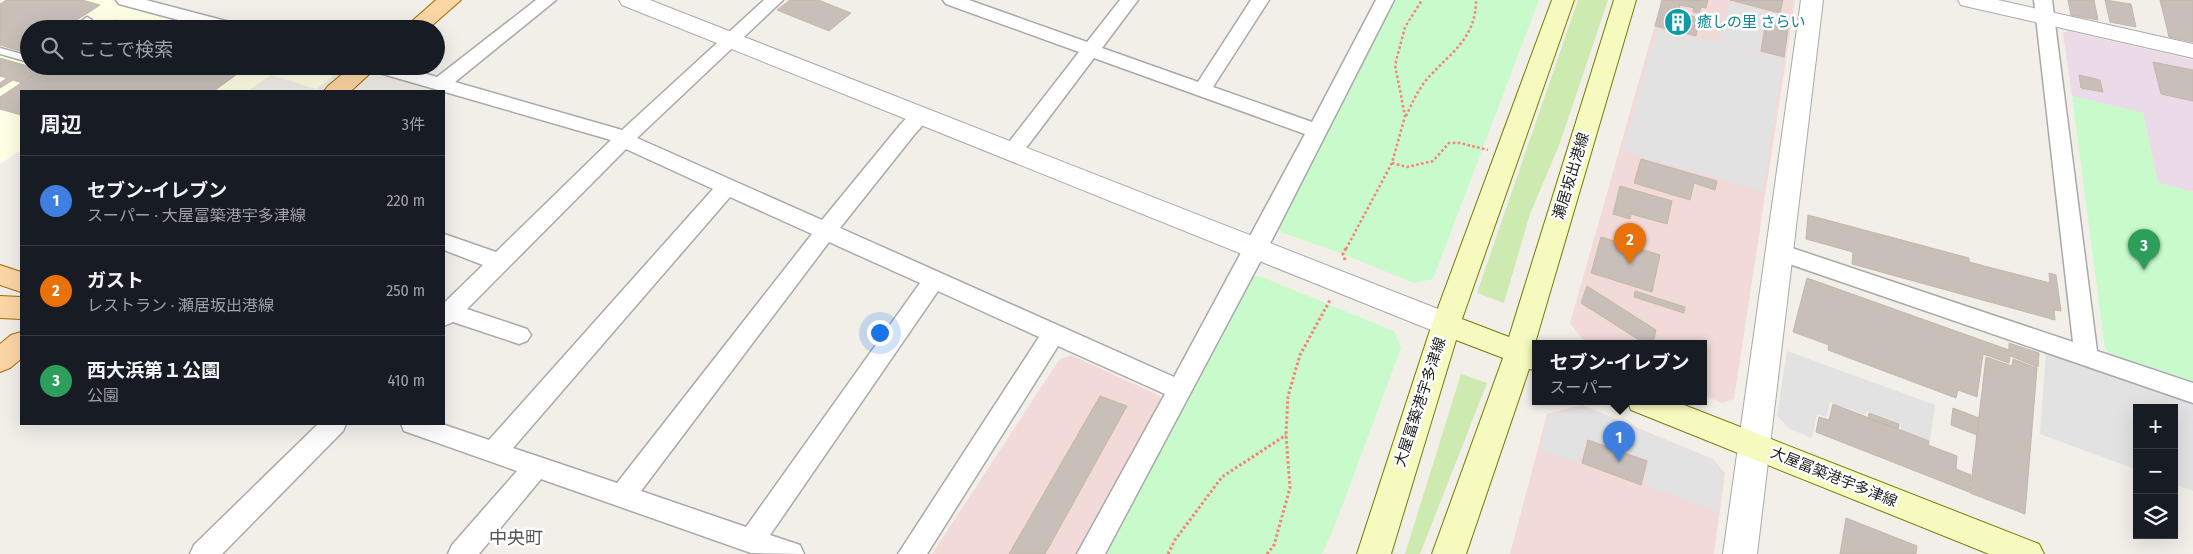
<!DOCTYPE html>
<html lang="ja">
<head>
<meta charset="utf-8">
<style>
  :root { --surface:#171b24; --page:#242831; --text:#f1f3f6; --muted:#9ea1a6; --line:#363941; --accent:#d40000 }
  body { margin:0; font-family:"Fira Sans Condensed","Noto Sans JP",sans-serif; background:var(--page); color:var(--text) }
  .controls { position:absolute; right:15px; bottom:15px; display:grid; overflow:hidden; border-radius:0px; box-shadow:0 5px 20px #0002 }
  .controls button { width:45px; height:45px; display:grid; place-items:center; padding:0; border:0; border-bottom:1px solid var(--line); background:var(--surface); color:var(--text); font:25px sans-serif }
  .you { position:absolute; left:879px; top:332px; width:18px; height:18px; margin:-12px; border:4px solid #fff; border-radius:50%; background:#1a73e8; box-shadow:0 0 0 8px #1a73e833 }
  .badge { display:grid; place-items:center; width:32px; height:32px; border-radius:50%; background:var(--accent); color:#fff; font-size:16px; font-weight:700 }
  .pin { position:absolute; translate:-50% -41px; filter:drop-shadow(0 1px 2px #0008) }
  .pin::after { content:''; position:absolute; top:26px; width:18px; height:15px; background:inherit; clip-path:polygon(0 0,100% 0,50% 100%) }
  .popup { position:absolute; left:1532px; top:340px; width:175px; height:65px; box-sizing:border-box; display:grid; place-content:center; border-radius:0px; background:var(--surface); filter:drop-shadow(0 1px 4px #0005); font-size:16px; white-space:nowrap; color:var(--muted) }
  .popup b { font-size:19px; color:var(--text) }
  .popup::after { content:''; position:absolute; left:50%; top:100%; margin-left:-10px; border:10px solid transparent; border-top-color:var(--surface) }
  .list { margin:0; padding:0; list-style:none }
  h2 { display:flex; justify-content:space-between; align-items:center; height:65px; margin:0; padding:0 20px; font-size:21px }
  h2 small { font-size:16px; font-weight:400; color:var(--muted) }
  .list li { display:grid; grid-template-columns:32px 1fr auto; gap:15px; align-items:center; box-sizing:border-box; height:90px; padding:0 20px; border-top:1px solid var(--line) }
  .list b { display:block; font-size:19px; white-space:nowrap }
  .list p { margin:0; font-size:16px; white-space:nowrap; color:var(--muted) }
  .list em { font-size:16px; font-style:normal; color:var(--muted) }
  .icon { flex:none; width:28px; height:28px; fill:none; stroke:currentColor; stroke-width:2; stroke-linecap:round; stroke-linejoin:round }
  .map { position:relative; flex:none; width:2193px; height:554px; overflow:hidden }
  .search { position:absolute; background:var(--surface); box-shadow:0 5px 20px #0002; left:20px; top:20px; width:425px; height:55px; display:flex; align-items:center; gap:12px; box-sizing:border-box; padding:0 18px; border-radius:28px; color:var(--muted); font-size:19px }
  .panel { position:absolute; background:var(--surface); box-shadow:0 5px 20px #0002; left:20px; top:90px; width:425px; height:335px; border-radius:0px }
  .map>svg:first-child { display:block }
  .commercial { fill:#f2dad9 }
  .industrial { fill:#ebdbe8 }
  .education { fill:#ffffe5 }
  .grass { fill:#cdebb0 }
  .park { fill:#c8facc }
  .parking { fill:#e2e2e2 }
  .building { fill:#c7bfb8; stroke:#c4b6ab }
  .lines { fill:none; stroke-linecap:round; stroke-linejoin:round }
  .service-casing { stroke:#a9a9a9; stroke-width:3 }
  .minor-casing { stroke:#a9a9a9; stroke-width:3 }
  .tertiary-casing { stroke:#a9a9a9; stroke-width:2 }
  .secondary-casing { stroke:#707d05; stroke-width:2 }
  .primary-casing { stroke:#a06b00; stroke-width:2 }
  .path-far1 { stroke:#fa8072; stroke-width:2.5; stroke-dasharray:2.5 2.5; stroke-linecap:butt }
  .path { stroke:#fa8072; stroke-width:3; stroke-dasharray:2.5 2.5; stroke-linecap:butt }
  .service { fill:#fff; fill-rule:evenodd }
  .minor { fill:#fff; fill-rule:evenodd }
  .tertiary { fill:#fff; fill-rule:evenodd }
  .secondary { fill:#f7fabf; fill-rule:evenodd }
  .primary { fill:#fcd6a4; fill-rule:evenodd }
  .labels { text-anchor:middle; stroke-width:5; stroke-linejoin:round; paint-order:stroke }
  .culture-label { font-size:15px; fill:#0d838f; stroke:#fff; text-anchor:start }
  .street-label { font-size:15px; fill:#222; stroke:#fff }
  .quarter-label { font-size:18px; fill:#555; stroke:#fff }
</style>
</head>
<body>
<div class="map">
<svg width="2193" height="554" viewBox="0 0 2193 554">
  <rect width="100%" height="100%" fill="#f2efe9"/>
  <g class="commercial">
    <polygon points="1662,0 1795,0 1734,399 1722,403 1703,395 1703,343 1585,343 1570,323"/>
    <polygon points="1071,355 1160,396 1162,407 1079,554 932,554 1059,360"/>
    <polygon points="1582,405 1713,459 1725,473 1714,554 1510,554 1547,414"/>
  </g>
  <polygon class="industrial" points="2069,31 2193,60 2193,192 2158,183 2143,113 2072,96 2063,33"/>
  <polygon class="education" points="3,0 109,0 215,29 29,29 29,66 345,66 316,89 271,75 248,91 21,91 21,150 0,164 0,2"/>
  <g class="grass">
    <polygon points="1578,0 1608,0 1560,143 1530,214 1504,303 1477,293"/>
    <polygon points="1461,374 1487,383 1420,554 1405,554"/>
  </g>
  <g class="park">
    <polygon points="1393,0 1539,0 1433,279 1414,283 1343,254 1280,232 1277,226"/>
    <polygon points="2072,96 2143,113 2158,183 2193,192 2193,383 2114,356 2105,349"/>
    <polygon points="1259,276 1394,331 1401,348 1334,528 1322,554 1104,554 1250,277"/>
  </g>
  <g class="parking">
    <polygon points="1729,2 1766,11 1758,52 1720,42"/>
    <polygon points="1658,28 1783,59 1762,191 1623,152"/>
    <polygon points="1787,351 1935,405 1930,441 1901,430 1901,424 1867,411 1866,415 1830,402 1827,417 1817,414 1812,438 1790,429 1777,416"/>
    <polygon points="2046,353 2193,404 2193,491 2174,484 2174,408 2137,408 2137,470 2040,434"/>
    <polygon points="1583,406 1711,459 1723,474 1718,512 1644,485 1649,460 1586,438 1579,464 1540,450 1548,416"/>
  </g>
  <g class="building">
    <polygon points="6,0 82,0 100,5 63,29 29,29 29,48 23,52 0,45 0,4"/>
    <polygon points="790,0 818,0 851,13 829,31 777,10"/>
    <polygon points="1662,0 1708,0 1706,8 1701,7 1699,13 1693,12 1694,8 1680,5 1678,13 1700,18 1696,36 1655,26"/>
    <polygon points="1730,0 1783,0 1780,13"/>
    <polygon points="2068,0 2094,0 2098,20 2071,15"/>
    <polygon points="2105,0 2131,4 2136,27 2110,22"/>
    <polygon points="2160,0 2193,0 2193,42 2169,37"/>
    <polygon points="116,20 145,29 103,29"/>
    <polygon points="1778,20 1789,22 1784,57 1761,51 1766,21 1777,24"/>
    <polygon points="0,58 41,70 22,83 13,80 0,88 0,83 7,78 0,76"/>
    <polygon points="2153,62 2193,70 2193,101 2161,94"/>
    <polygon points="47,66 248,66 214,91 21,91 21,115 0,109 0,97"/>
    <polygon points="2079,75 2100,80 2103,92 2081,88"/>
    <polygon points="1641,159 1717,181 1715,190 1694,183 1690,200 1634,183"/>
    <polygon points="1620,186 1672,201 1667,224 1631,214 1630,219 1613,214"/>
    <polygon points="1808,215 1969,258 1969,262 2050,283 2049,273 2056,275 2061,311 2054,310 2055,320 1852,264 1853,252 1806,239"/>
    <polygon points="1601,237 1660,255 1652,292 1591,273"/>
    <polygon points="1807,278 2009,350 2009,343 2039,353 2038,367 2010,356 2009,363 1983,354 1977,397 1958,390 1956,398 1828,350 1829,345 1793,332"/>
    <polygon points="1587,286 1656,330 1653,343 1644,343 1581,303"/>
    <polygon points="1635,291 1685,307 1684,313 1634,297"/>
    <polygon points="1986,357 2012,366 2013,359 2037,368 2025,514 1970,493"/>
    <polygon points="1100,396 1127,406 1045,554 1009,554"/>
    <polygon points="1833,404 1929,441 1928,445 1957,456 1956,469 1971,475 1969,492 1816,432 1819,417 1829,420"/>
    <polygon points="1953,408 1979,418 1977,435 1951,425"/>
    <polygon points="1869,413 1899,424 1898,429 1868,418"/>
    <polygon points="1588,440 1647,461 1641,485 1582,463"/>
    <polygon points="1846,518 1917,546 1916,554 1840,554"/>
  </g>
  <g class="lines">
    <g class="service-casing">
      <g id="service">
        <polygon points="87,17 92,20 81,29 71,29"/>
        <polygon points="0,48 29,56 29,62 0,54"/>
      </g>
    </g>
    <g class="minor-casing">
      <g id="minor">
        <polygon points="116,0 146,0 241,25 243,29 212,29 119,4"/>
        <path d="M536,0H556L455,82L622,130L764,0H783L637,138L822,220L900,125C909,116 915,108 928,111L931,116L914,135L840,228L1174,377L1305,134L1094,58L1020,156L1013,158L1006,156L1003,151L1006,146L1079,52L946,4L943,0H969L1087,42L1120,0H1138L1102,48L1198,82L1251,0H1269L1213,87L1312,122L1376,0H1394L1277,230L1105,554H1077L1165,394L1058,346L927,554H898L1039,337L938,291L770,535L800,545L804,554L751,553L541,479L479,554H448L452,545L517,471L404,431L401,424H442L489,440L713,189L626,149L467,309L527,329L531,335L527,341L519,344L453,322L444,326V303L483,265L444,250V234L496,252L611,140L369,70L367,66H398L437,77ZM730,197L812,234L617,483L513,448ZM829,242L920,283L746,527L641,491Z"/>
        <polygon points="2034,0 2052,0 2097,351 2193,383 2193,403 1772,258 1769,252 1772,246 1780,244 2073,342"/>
        <polygon points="318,424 346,424 343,431 222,554 190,554 194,545"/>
      </g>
    </g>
    <g class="tertiary-casing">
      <g id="tertiary">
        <polygon points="619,0 650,0 1456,316 1460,324 1456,332 1446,335 1436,332 622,5"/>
        <polygon points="1801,0 1823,0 1757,554 1723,554"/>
        <polygon points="1958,0 1998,0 2193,44 2193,58 1969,7 1961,5"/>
      </g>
    </g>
    <g class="secondary-casing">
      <g id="secondary">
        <polygon points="1552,0 1574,0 1462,319 1509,337 1614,0 1636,0 1535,343 1535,370 1529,369 1466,554 1432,554 1503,358 1456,340 1391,554 1357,554 1432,324"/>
        <polygon points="1627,401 1674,401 2039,544 2044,554 1989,554 1631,410"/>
      </g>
    </g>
    <g class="primary-casing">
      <g id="primary">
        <polygon points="436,0 461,0 428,29 403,29"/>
        <polygon points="352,66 378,66 351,91 324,91 328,86"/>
        <polygon points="0,265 21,272 21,292 0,285"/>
        <polygon points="0,296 21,297 21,319 0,318"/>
        <polygon points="21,332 21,359 10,368 0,372 0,344 11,335"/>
      </g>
    </g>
    <g class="path-far1">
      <path d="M1406,116C1412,103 1418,90 1427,79C1450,53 1476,39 1476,0"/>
      <polyline points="1392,163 1407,167 1433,161 1449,143 1460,143 1488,150"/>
      <polyline points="1346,249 1392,163 1405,116 1395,65 1405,27 1422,0"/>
    </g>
    <g class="path">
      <polyline points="1345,260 1343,254 1346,248"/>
      <polyline points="1168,554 1175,540 1222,477 1286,435"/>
      <polyline points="1267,554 1274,545 1290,488 1286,435 1288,396 1300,355 1330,300"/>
    </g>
    <use href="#service" class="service"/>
    <use href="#minor" class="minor"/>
    <use href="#tertiary" class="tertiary"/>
    <use href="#secondary" class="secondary"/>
    <use href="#primary" class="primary"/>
  </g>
  <defs>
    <g id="building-disc" transform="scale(1.4375)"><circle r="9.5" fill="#0f9aa8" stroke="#fff"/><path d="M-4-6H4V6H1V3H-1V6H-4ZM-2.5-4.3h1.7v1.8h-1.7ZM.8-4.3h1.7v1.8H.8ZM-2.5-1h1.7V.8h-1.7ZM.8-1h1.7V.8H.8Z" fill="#fff"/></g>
  </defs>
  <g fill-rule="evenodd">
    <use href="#building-disc" x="1678" y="22"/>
  </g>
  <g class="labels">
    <g class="culture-label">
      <text x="1697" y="27">癒しの里 さらい</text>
    </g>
    <g class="street-label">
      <text transform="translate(1571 176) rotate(-73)" y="5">瀬居坂出港線</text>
      <text transform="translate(1420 402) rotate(-72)" y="5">大屋冨築港宇多津線</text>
      <text transform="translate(1834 477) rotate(22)" y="5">大屋冨築港宇多津線</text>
    </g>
    <g class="quarter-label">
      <text x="516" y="544">中央町</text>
    </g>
  </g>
</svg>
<div class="controls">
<button>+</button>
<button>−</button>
<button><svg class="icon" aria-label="layers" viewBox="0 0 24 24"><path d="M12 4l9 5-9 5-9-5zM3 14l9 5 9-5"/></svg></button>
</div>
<div class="you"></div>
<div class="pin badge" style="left:1619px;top:462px;background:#3f7fe0">1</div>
<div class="popup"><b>セブン-イレブン</b>スーパー</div>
<div class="pin badge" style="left:1630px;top:264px;background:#e8710a">2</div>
<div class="pin badge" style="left:2144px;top:270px;background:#2e9e5b">3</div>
<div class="search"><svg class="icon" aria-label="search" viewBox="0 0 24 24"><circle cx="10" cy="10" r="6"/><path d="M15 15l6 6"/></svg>ここで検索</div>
<section class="panel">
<h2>周辺<small>3件</small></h2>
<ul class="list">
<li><span class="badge" style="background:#3f7fe0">1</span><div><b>セブン-イレブン</b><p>スーパー · 大屋冨築港宇多津線</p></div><em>220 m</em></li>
<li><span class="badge" style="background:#e8710a">2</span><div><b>ガスト</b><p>レストラン · 瀬居坂出港線</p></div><em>250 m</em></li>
<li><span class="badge" style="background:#2e9e5b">3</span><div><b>西大浜第１公園</b><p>公園</p></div><em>410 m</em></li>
</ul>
</section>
</div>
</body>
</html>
